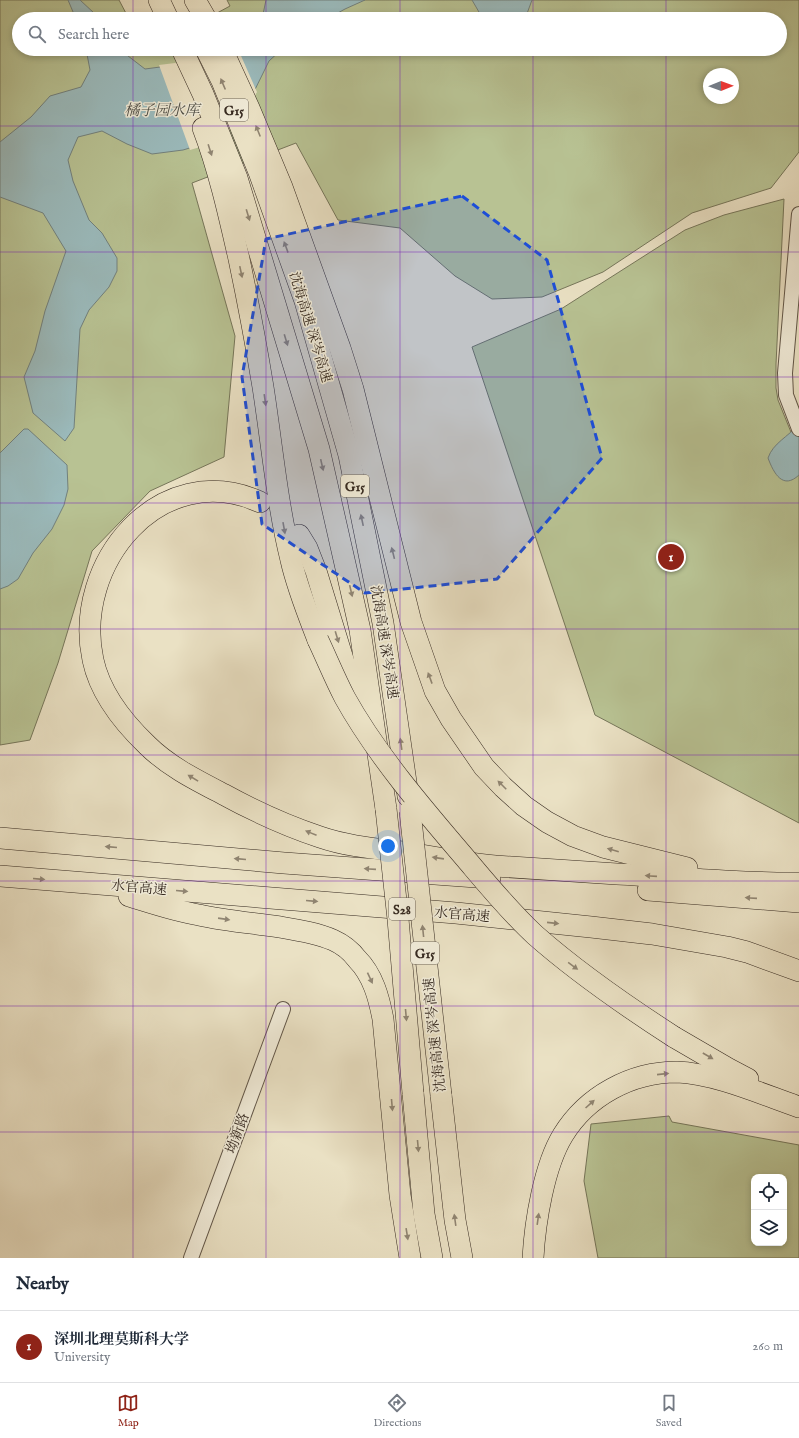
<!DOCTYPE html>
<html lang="en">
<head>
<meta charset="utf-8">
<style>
  :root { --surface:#fff; --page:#f6f6f7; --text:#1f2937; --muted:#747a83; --line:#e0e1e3; --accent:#8f2418 }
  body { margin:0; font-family:"IM FELL English","Noto Serif SC",serif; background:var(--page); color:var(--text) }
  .controls { position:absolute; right:12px; bottom:12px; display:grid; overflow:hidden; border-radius:8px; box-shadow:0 2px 6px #0003 }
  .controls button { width:36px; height:36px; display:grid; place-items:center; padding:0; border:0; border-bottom:1px solid var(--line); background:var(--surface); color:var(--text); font:20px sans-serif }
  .compass { position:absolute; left:703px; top:68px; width:36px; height:36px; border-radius:50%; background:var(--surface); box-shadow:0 2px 6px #0003; rotate:89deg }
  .you { position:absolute; left:388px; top:846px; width:14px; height:14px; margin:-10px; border:3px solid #fff; border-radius:50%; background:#1a73e8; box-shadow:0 0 0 6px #1a73e833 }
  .badge { display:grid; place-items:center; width:26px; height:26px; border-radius:50%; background:var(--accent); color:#fff; font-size:13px; font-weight:700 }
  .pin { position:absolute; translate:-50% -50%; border:2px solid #fff; box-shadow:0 1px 4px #0006 }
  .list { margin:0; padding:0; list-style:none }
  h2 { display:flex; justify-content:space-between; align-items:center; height:52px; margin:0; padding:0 16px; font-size:17px }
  h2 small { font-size:13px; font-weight:400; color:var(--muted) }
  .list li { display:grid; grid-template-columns:26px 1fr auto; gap:12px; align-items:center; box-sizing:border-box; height:72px; padding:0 16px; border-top:1px solid var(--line) }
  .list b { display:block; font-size:15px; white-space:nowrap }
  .list p { margin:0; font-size:13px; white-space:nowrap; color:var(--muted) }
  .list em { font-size:13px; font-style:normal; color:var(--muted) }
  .icon { flex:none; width:22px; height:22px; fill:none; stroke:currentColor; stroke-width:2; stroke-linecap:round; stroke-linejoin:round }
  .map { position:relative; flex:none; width:799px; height:1258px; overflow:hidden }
  .search { position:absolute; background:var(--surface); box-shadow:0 2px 6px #0003; left:12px; right:12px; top:12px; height:44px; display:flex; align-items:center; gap:10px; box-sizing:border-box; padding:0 14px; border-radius:22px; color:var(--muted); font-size:15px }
  .sheet { height:124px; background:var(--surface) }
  nav { display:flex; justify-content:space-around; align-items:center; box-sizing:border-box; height:56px; border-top:1px solid var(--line); background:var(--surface); font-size:11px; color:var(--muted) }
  nav a { display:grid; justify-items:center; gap:2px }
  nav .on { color:var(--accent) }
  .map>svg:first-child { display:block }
  .green { fill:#b8c293; stroke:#76765a; fill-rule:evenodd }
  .water { fill:#9bbbbd; stroke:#72817e }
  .pier { fill:#eae1c4 }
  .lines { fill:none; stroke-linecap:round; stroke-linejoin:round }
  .minor-casing { stroke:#625749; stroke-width:16 }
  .highway-casing { stroke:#352920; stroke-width:22 }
  .minor { stroke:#f1ecd9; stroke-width:14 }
  .highway { stroke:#eae1c4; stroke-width:21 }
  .highway-bridge-casing { stroke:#352920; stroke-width:22; stroke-linecap:butt }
  .highway-bridge { stroke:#eae1c4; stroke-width:21 }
  .oneway { fill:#908572 }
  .marked { fill:#1d4ed8; fill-opacity:0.2; stroke:#1d4ed8; stroke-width:3; stroke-dasharray:8 5; stroke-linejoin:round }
  .grid { fill:none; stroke:#7b2cbf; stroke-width:1; stroke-opacity:0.55 }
  .labels { text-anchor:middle; stroke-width:3; stroke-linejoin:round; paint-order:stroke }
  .shield { fill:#f1ecd9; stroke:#6d6458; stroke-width:1 }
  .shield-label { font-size:13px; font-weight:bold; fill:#352920 }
  .street-label { font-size:14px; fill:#352920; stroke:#f1ecd9 }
  .water-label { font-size:15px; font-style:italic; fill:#4e4e47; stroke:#f1ecd9 }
</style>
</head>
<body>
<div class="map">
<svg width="799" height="1258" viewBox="0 0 799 1258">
  <rect width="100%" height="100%" fill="#eae1c4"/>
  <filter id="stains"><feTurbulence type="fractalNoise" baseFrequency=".005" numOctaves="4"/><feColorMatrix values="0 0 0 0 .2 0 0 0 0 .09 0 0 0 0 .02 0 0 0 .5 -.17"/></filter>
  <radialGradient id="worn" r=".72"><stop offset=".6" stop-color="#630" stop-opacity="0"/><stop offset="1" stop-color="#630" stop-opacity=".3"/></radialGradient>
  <g class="green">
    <path d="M0,0H119L129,19H19V49H146L147,51L151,49H780V19H206L230,6L227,0H799V152L771,188L692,213L603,272L542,297L492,299L455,276L400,228L338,220L296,143L192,183L235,336L224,457L150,491L92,551L58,663L30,740L0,745ZM709,74H733V98H709Z"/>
    <polygon points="784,199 776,364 776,388 778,400 799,452 799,823 595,715 472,347 561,309 685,230 724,215"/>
    <path d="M669,1116L672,1122L799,1145V1258H598L584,1181L591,1124ZM754,1177H784V1243H754Z"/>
  </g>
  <g class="water">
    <polygon points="68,0 80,0 94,13 98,19 76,19"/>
    <polygon points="266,0 365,0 345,9 327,19 262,19"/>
    <polygon points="472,0 532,0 525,19 483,19"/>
    <polygon points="86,49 119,49 145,69 183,64 223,49 282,49 269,61 243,114 216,140 183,150 152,154 127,144 102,131 78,137 68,160 73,181 89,220 102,233 117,258 117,271 109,287 89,310 80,329 74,428 65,441 33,413 24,377 35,351 45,311 66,251 43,213 0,197 0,142 31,117 50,96 81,87 90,70"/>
    <path d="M799,424V475C783,490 774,474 768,458C773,443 788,437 799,424Z"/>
    <polygon points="24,429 28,429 67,465 68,489 64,505 52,529 33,553 18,579 8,586 0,589 0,453"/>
  </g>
  <polygon class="pier" points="219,49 238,49 257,92 244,115 217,142 190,150 159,65 183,62"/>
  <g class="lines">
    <g class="minor-casing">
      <g id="minor">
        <polyline points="799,214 785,373 786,395 799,429"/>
        <polyline points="191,1258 283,1009"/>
      </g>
    </g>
    <g class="highway-casing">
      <g id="highway">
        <polyline points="159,0 168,19"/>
        <polyline points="195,0 206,19"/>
        <polyline points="182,49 203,94 237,178 319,449 360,630 386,809"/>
        <polyline points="206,49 222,81 259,172 305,301 349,455 383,623 408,796"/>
        <polyline points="222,49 249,108 282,187 340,348 353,389 411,622 435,691 451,719 484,767 503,787 524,806 547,822 573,836 603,847 687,868"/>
        <path d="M203,128C219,170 229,215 239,259C248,302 256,344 263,387C272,445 277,503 291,560C297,587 308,614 318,640"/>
        <path d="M260,502C160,457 72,564 93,660C100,693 123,722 147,745C168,766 196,780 223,794C254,811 287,826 320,837C349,847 380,849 410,853C438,858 466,863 495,866C535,869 576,871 617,874C678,877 739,884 799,883"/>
        <polyline points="299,535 307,548 316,571 361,718"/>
        <polyline points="0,838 284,863 490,878"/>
        <polyline points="0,876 456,913 591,927 652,934 727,947 747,952 799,971"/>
        <polyline points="648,890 799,902"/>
        <path d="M129,896C152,903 175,911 199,915C226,921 253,923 280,927C298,930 317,933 333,940C342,944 351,951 357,959C373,975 379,998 383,1019L400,1195L410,1258"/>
        <polyline points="674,1037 729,1069 748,1079"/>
        <polyline points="413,1093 424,1214 432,1258"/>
        <polyline points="441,1095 455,1220 462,1258"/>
        <path d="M533,1258C535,1222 544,1166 563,1135C587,1096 631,1072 677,1072C714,1073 764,1095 799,1107"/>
      </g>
    </g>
    <use href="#minor" class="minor"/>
    <use href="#highway" class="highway"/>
    <g class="highway-bridge-casing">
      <g id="highway-bridge">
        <path d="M318,640C327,659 335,679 345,698C376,754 424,810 466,859C488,885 510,912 535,935C578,973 626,1006 674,1037"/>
        <polyline points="386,809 398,919 413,1093"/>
        <polyline points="410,811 441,1095"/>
      </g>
    </g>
    <use href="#highway-bridge" class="highway-bridge"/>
  </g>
  <defs><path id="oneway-solid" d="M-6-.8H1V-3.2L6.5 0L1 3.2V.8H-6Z"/></defs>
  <g class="oneway">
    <use href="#oneway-solid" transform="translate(223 84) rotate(-113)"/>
    <use href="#oneway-solid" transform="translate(258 131) rotate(-112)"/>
    <use href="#oneway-solid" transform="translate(210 150) rotate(72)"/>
    <use href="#oneway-solid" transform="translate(248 215) rotate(73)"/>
    <use href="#oneway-solid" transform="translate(286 247) rotate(-110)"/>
    <use href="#oneway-solid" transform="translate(241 272) rotate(78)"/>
    <use href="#oneway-solid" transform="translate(286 340) rotate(73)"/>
    <use href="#oneway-solid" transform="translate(265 400) rotate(82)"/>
    <use href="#oneway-solid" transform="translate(322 465) rotate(77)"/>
    <use href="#oneway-solid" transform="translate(362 520) rotate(-102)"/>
    <use href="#oneway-solid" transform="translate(284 528) rotate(80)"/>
    <use href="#oneway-solid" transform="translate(393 553) rotate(-104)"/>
    <use href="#oneway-solid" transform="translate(351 591) rotate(77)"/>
    <use href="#oneway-solid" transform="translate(337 637) rotate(73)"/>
    <use href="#oneway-solid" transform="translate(430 678) rotate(-110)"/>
    <use href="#oneway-solid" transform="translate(401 744) rotate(-98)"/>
    <use href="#oneway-solid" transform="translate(193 778) rotate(-149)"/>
    <use href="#oneway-solid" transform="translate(502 785) rotate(-135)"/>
    <use href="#oneway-solid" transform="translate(311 833) rotate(-158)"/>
    <use href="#oneway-solid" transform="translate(111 847) rotate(-175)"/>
    <use href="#oneway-solid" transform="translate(613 850) rotate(-164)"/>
    <use href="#oneway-solid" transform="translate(438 858) rotate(-172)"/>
    <use href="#oneway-solid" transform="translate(240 859) rotate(-175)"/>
    <use href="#oneway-solid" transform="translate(370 869) rotate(-176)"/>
    <use href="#oneway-solid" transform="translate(651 876) rotate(-176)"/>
    <use href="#oneway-solid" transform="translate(39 879) rotate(5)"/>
    <use href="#oneway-solid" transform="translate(182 891) rotate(5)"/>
    <use href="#oneway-solid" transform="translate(751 898) rotate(-176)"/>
    <use href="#oneway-solid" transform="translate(312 901) rotate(5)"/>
    <use href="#oneway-solid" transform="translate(224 919) rotate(8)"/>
    <use href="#oneway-solid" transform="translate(553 923) rotate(6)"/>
    <use href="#oneway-solid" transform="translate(423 931) rotate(-96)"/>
    <use href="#oneway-solid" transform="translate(573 966) rotate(36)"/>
    <use href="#oneway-solid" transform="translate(370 978) rotate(65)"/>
    <use href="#oneway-solid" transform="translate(406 1015) rotate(85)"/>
    <use href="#oneway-solid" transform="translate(708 1056) rotate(30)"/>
    <use href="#oneway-solid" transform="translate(663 1074) rotate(-6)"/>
    <use href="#oneway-solid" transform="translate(590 1104) rotate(-42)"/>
    <use href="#oneway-solid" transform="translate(392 1105) rotate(85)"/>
    <use href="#oneway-solid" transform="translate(418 1146) rotate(85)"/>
    <use href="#oneway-solid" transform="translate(538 1219) rotate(-82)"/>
    <use href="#oneway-solid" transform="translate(455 1220) rotate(-98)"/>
    <use href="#oneway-solid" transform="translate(407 1234) rotate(81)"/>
  </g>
  <path class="marked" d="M462,196L547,260L602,458L497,579L365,593L262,524L242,377L266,239Z"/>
  <path class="grid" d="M133,0V19M266,0V19M400,0V19M533,0V19M666,0V19M133,49V1258M266,49V1258M400,49V1258M533,49V1258M666,49V1258M0,126H799M0,252H799M0,377H799M0,503H799M0,629H799M0,755H799M0,881H799M0,1006H799M0,1132H799"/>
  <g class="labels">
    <g class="shield">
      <rect x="220" y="99" width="28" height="22" rx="3"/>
      <rect x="341" y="475" width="28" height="22" rx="3"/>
      <rect x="389" y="898" width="26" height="22" rx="3"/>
      <rect x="411" y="942" width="28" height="22" rx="3"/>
    </g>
    <g class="shield-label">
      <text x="234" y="115">G15</text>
      <text x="355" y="491">G15</text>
      <text x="402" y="914">S28</text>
      <text x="425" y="958">G15</text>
    </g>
    <g class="street-label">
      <text transform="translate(311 327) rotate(73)" y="5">沈海高速 深岑高速</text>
      <text transform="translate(385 642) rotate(81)" y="5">沈海高速 深岑高速</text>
      <text transform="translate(139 887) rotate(5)" y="5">水官高速</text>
      <text transform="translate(462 914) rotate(5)" y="5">水官高速</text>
      <text transform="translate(434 1035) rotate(-96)" y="5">沈海高速 深岑高速</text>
      <text transform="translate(237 1133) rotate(-70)" y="5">坳新路</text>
    </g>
    <g class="water-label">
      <text x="162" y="115">橘子园水库</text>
    </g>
  </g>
  <rect width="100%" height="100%" filter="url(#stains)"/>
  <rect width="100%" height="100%" fill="url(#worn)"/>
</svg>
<div class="controls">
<button><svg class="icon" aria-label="locate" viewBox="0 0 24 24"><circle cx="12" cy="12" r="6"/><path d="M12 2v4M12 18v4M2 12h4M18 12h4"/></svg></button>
<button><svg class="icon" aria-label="layers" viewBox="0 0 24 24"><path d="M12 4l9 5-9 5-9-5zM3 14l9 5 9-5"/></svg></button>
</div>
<svg class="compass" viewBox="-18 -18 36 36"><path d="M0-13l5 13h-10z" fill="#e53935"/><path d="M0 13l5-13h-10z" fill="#747a83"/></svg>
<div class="you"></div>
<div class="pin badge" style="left:671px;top:557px">1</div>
<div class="search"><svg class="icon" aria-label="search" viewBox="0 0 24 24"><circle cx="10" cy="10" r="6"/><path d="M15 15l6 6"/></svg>Search here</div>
</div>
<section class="sheet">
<h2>Nearby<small></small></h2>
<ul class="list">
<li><span class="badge">1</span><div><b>深圳北理莫斯科大学</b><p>University</p></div><em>260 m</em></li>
</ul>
</section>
<nav>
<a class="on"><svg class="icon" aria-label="map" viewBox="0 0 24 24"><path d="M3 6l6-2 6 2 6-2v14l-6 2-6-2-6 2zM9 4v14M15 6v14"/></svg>Map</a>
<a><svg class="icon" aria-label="directions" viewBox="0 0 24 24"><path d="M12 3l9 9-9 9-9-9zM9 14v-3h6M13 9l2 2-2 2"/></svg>Directions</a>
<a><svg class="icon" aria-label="saved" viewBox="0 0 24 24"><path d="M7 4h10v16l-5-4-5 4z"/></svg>Saved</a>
</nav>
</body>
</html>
